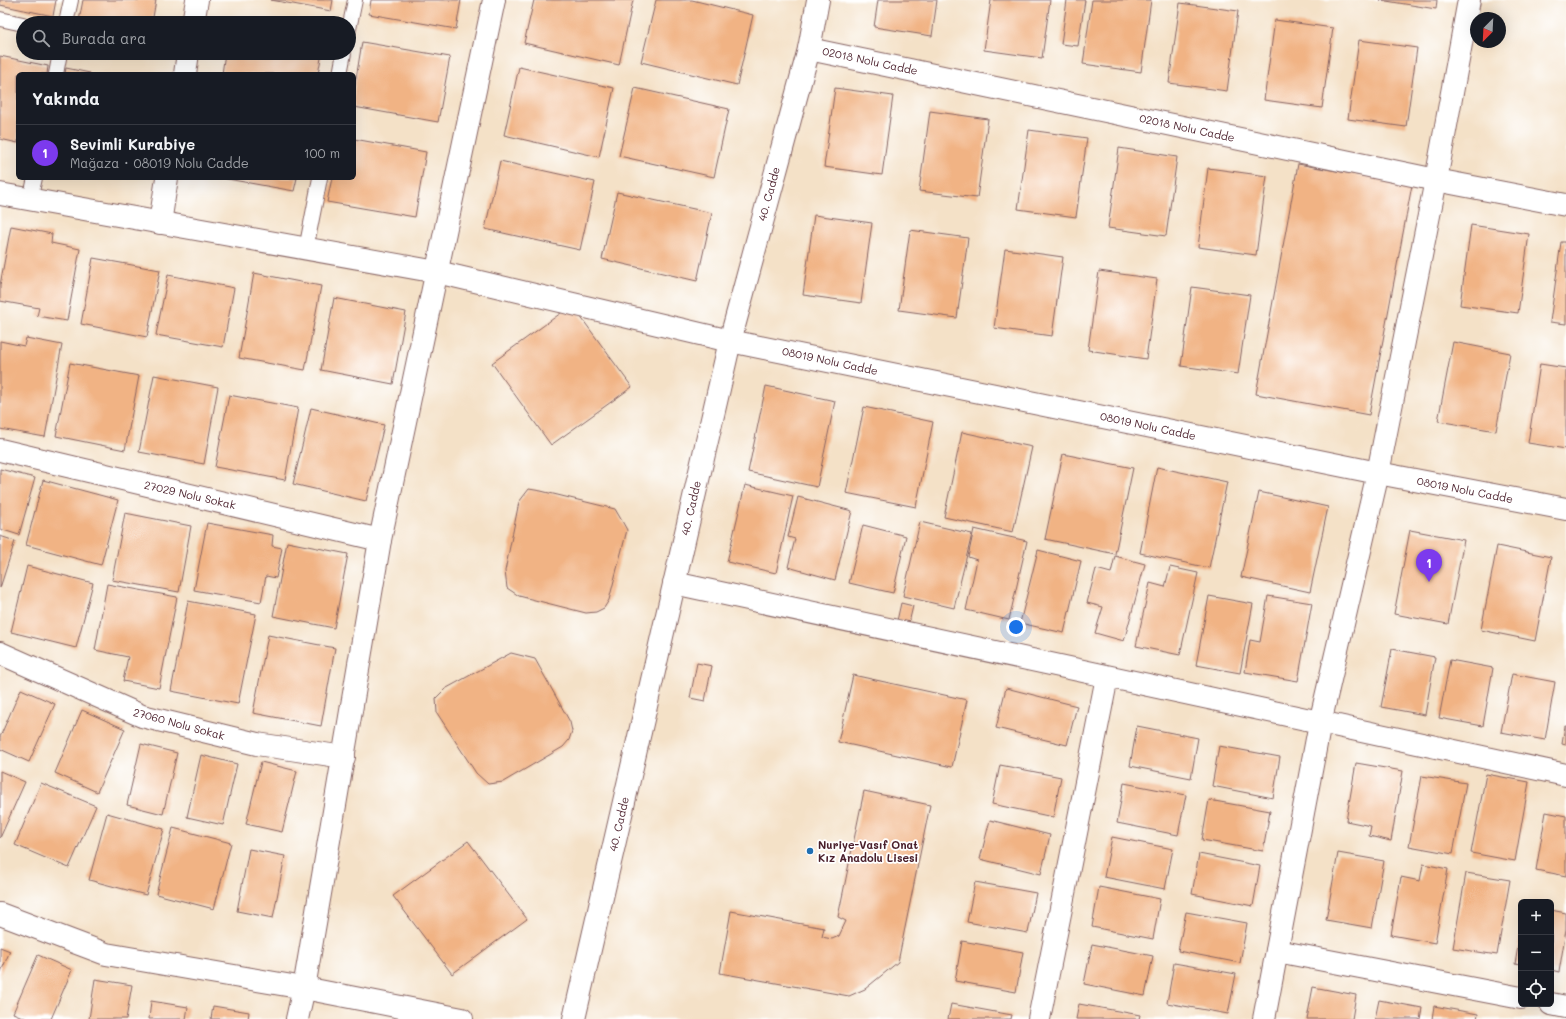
<!DOCTYPE html>
<html lang="tr">
<head>
<meta charset="utf-8">
<style>
  :root { --surface:#171b24; --page:#242831; --text:#f1f3f6; --muted:#9ea1a6; --line:#363941; --accent:#7c3aed }
  body { margin:0; font-family:Mali,sans-serif; background:var(--page); color:var(--text) }
  .controls { position:absolute; right:12px; bottom:12px; display:grid; overflow:hidden; border-radius:6px; box-shadow:0 4px 16px #0002 }
  .controls button { width:36px; height:36px; display:grid; place-items:center; padding:0; border:0; border-bottom:1px solid var(--line); background:var(--surface); color:var(--text); font:20px sans-serif }
  .compass { position:absolute; left:1470px; top:12px; width:36px; height:36px; border-radius:50%; background:var(--surface); box-shadow:0 4px 16px #0002; rotate:204deg }
  .you { position:absolute; left:1016px; top:627px; width:14px; height:14px; margin:-10px; border:3px solid #fff; border-radius:50%; background:#1a73e8; box-shadow:0 0 0 6px #1a73e833 }
  .badge { display:grid; place-items:center; width:26px; height:26px; border-radius:50%; background:var(--accent); color:#fff; font-size:13px; font-weight:700 }
  .pin { position:absolute; translate:-50% -33px; filter:drop-shadow(0 1px 2px #0008) }
  .pin::after { content:''; position:absolute; top:21px; width:14px; height:12px; background:inherit; clip-path:polygon(0 0,100% 0,50% 100%) }
  .list { margin:0; padding:0; list-style:none }
  h2 { display:flex; justify-content:space-between; align-items:center; height:52px; margin:0; padding:0 16px; font-size:17px }
  h2 small { font-size:13px; font-weight:400; color:var(--muted) }
  .list li { display:grid; grid-template-columns:26px 1fr auto; gap:12px; align-items:center; box-sizing:border-box; height:56px; padding:0 16px; border-top:1px solid var(--line) }
  .list b { display:block; font-size:15px; white-space:nowrap }
  .list p { margin:0; font-size:13px; white-space:nowrap; color:var(--muted) }
  .list em { font-size:13px; font-style:normal; color:var(--muted) }
  .icon { flex:none; width:22px; height:22px; fill:none; stroke:currentColor; stroke-width:2; stroke-linecap:round; stroke-linejoin:round }
  .map { position:relative; flex:none; width:1566px; height:1019px; overflow:hidden }
  .search { position:absolute; background:var(--surface); box-shadow:0 4px 16px #0002; left:16px; top:16px; width:340px; height:44px; display:flex; align-items:center; gap:10px; box-sizing:border-box; padding:0 14px; border-radius:22px; color:var(--muted); font-size:15px }
  .panel { position:absolute; background:var(--surface); box-shadow:0 4px 16px #0002; left:16px; top:72px; width:340px; height:108px; border-radius:6px }
  .map>svg:first-child { display:block }
  .building { fill:#f1b384 }
  .lines { fill:none; stroke-linecap:round; stroke-linejoin:round }
  .lane-casing { stroke:#866362; stroke-width:16 }
  .street-casing { stroke:#866362; stroke-width:24 }
  .secondary-casing { stroke:#866362; stroke-width:24 }
  .lane { stroke:#fff; stroke-width:14 }
  .street { stroke:#fff; stroke-width:22 }
  .secondary { stroke:#fff; stroke-width:22 }
  .poi-dot { fill:#1f6fb2; stroke:#fff; stroke-width:1.5 }
  .labels { text-anchor:middle; stroke-width:3.5; stroke-linejoin:round; paint-order:stroke }
  .street-label { font-size:11px; fill:#4a1f2b; stroke:#fff }
  .poi-label { font-size:11px; font-weight:bold; fill:#4a1f2b; stroke:#fff; text-anchor:start }
</style>
</head>
<body>
<div class="map">
<svg width="1566" height="1019" viewBox="0 0 1566 1019">
  <rect width="100%" height="100%" fill="#fff"/>
  <filter id="ink" filterUnits="userSpaceOnUse"><feTurbulence type="fractalNoise" baseFrequency=".025" numOctaves="2"/><feDisplacementMap in="SourceGraphic" scale="8" xChannelSelector="R" yChannelSelector="G"/><feConvolveMatrix kernelMatrix="1 2 1 2 8 2 1 2 1" color-interpolation-filters="sRGB"/></filter>
  <filter id="wash" filterUnits="userSpaceOnUse"><feTurbulence type="fractalNoise" baseFrequency=".012" numOctaves="4" result="noise"/><feDisplacementMap in="SourceGraphic" scale="16" xChannelSelector="R" yChannelSelector="G"/><feGaussianBlur stdDeviation="0.9" result="paint"/><feColorMatrix in="noise" values="0 0 0 0 0 0 0 0 0 0 0 0 0 0 0 0 0 1.4 0 .05"/><feComposite in="paint" operator="in"/></filter>
  <g filter="url(#wash)">
    <rect width="100%" height="100%" fill="#f4e1c7"/>
    <g id="blocks">
      <g class="building">
        <polygon points="0,0 56,0 53,16 0,5"/>
        <polygon points="83,0 156,0 152,23 89,23 79,21"/>
        <polygon points="271,0 333,0 331,11"/>
        <polygon points="371,0 461,0 456,29 369,14"/>
        <polygon points="534,0 633,0 619,65 524,43"/>
        <polygon points="656,0 692,0 753,15 737,85 641,62"/>
        <polygon points="878,0 937,0 932,36 874,27"/>
        <polygon points="991,0 1050,0 1042,58 984,50"/>
        <polygon points="1067,0 1085,0 1078,46 1061,44"/>
        <polygon points="1092,0 1151,0 1141,72 1083,64"/>
        <polygon points="1380,0 1437,0 1436,9"/>
        <polygon points="1180,3 1238,11 1227,91 1169,83"/>
        <polygon points="1275,20 1333,28 1322,108 1264,100"/>
        <polygon points="1359,40 1417,48 1406,127 1348,119"/>
        <polygon points="362,42 450,57 438,122 354,107 354,91"/>
        <polygon points="225,53 322,53 318,74 222,74"/>
        <polygon points="0,56 48,66 47,74 18,74 18,143 0,139"/>
        <polygon points="519,67 614,88 599,157 504,135"/>
        <polygon points="66,68 90,73 90,74 65,74"/>
        <polygon points="635,88 729,109 714,177 619,156"/>
        <polygon points="835,88 893,96 882,175 824,167"/>
        <polygon points="930,111 988,119 977,198 919,191"/>
        <polygon points="1029,130 1087,138 1076,217 1018,209"/>
        <polygon points="354,139 426,152 415,217 327,202 332,178 354,178"/>
        <polygon points="1119,148 1177,157 1166,236 1108,228"/>
        <polygon points="500,161 595,182 580,250 485,229"/>
        <polygon points="1298,164 1412,185 1369,415 1256,394"/>
        <polygon points="1208,168 1267,176 1256,255 1198,247"/>
        <polygon points="222,178 297,178 294,191"/>
        <polygon points="617,192 712,213 697,281 602,259"/>
        <polygon points="814,215 872,223 861,303 803,295"/>
        <polygon points="1471,225 1529,234 1518,313 1460,305"/>
        <polygon points="11,226 52,234 51,243 80,249 67,321 37,316 39,308 0,301 0,285"/>
        <polygon points="910,230 968,238 957,318 899,310"/>
        <polygon points="1561,242 1566,242 1566,324 1550,322"/>
        <polygon points="1005,249 1063,257 1052,336 994,328"/>
        <polygon points="93,258 160,270 147,337 81,324"/>
        <polygon points="1099,271 1157,279 1146,359 1088,350"/>
        <polygon points="254,273 321,286 305,370 239,358"/>
        <polygon points="168,275 234,288 223,347 156,335"/>
        <polygon points="1192,287 1250,295 1238,374 1181,366"/>
        <polygon points="334,298 406,312 393,384 321,370"/>
        <polygon points="572,305 632,387 551,445 492,363"/>
        <polygon points="26,338 62,345 45,437 0,429 0,341 24,346"/>
        <polygon points="1453,342 1510,353 1496,431 1438,421"/>
        <polygon points="70,363 139,376 125,450 56,436"/>
        <polygon points="1540,364 1566,368 1566,449 1528,443"/>
        <polygon points="154,375 218,387 204,464 139,452"/>
        <polygon points="766,386 835,401 817,487 748,472"/>
        <polygon points="229,395 298,408 285,480 215,467"/>
        <polygon points="864,407 933,422 916,507 846,493"/>
        <polygon points="311,408 384,425 366,501 293,484"/>
        <polygon points="962,432 1032,447 1013,532 944,517"/>
        <polygon points="1063,454 1133,468 1115,554 1045,539"/>
        <polygon points="1157,467 1227,482 1209,568 1140,553"/>
        <polygon points="0,469 35,478 19,535 0,529"/>
        <polygon points="43,480 118,500 101,565 26,545"/>
        <polygon points="745,485 793,496 776,573 727,562"/>
        <polygon points="529,489 541,491 615,509 622,521 627,530 609,600 604,608 596,612 586,613 519,596 507,588 505,571 519,502"/>
        <polygon points="1259,492 1328,507 1310,592 1241,577"/>
        <polygon points="798,497 852,511 835,580 788,567 795,539 788,537"/>
        <polygon points="125,513 191,526 179,592 112,580"/>
        <polygon points="920,522 972,534 954,608 903,596"/>
        <polygon points="207,523 273,535 272,546 282,548 276,578 266,576 261,602 194,590"/>
        <polygon points="863,525 906,536 893,593 849,583"/>
        <polygon points="974,529 1027,541 1009,620 966,610 977,560 968,557"/>
        <polygon points="1410,530 1464,540 1448,624 1394,614"/>
        <polygon points="0,536 15,541 0,588"/>
        <polygon points="287,542 348,554 334,628 273,616"/>
        <polygon points="1497,546 1551,557 1535,641 1481,630"/>
        <polygon points="1038,550 1081,561 1064,633 1020,623"/>
        <polygon points="1115,556 1145,564 1124,641 1095,633 1103,607 1087,603 1096,569 1111,573"/>
        <polygon points="27,566 93,583 76,648 11,632"/>
        <polygon points="1170,567 1198,573 1180,655 1136,646 1150,583 1165,587"/>
        <polygon points="107,584 177,597 159,688 123,681 128,657 95,650"/>
        <polygon points="1209,596 1253,604 1240,673 1196,665"/>
        <polygon points="1268,596 1312,603 1298,681 1245,672 1250,640 1260,642"/>
        <polygon points="188,601 256,614 238,704 171,691"/>
        <polygon points="901,603 913,606 909,623 897,621"/>
        <polygon points="268,635 335,648 321,726 253,713"/>
        <polygon points="1392,649 1435,657 1425,715 1381,707"/>
        <polygon points="511,653 535,659 570,722 572,731 569,740 563,747 503,782 488,784 476,773 437,713 436,698 445,689"/>
        <polygon points="1450,660 1493,668 1483,726 1439,718"/>
        <polygon points="697,663 712,666 705,701 690,698"/>
        <polygon points="1512,674 1555,682 1545,740 1501,732"/>
        <polygon points="853,675 967,700 952,767 838,742"/>
        <polygon points="1006,688 1077,706 1067,745 996,728"/>
        <polygon points="21,689 55,704 29,762 0,749 0,737"/>
        <polygon points="82,710 125,729 97,792 55,773"/>
        <polygon points="1137,726 1198,738 1191,778 1130,766"/>
        <polygon points="1565,726 1566,726 1566,745 1562,744"/>
        <polygon points="141,744 177,753 163,814 127,805"/>
        <polygon points="1219,746 1280,757 1273,798 1212,786"/>
        <polygon points="201,755 237,764 223,825 187,817"/>
        <polygon points="261,762 297,771 282,832 246,824"/>
        <polygon points="1356,763 1403,771 1391,841 1369,836 1371,826 1346,821"/>
        <polygon points="1000,765 1061,777 1053,817 992,804"/>
        <polygon points="0,771 25,782 0,838"/>
        <polygon points="1486,774 1529,782 1515,861 1471,853"/>
        <polygon points="1422,776 1466,783 1453,854 1409,846"/>
        <polygon points="41,783 96,806 69,868 15,845"/>
        <polygon points="1124,783 1186,795 1178,835 1117,823"/>
        <polygon points="864,791 930,805 898,962 865,989 849,996 720,973 731,911 824,928 822,937 832,939 839,936 846,921 838,917"/>
        <polygon points="1209,800 1270,811 1263,851 1202,840"/>
        <polygon points="1546,812 1566,816 1566,876 1536,870"/>
        <polygon points="107,813 164,829 146,895 89,880"/>
        <polygon points="990,820 1050,835 1041,874 980,859"/>
        <polygon points="173,828 231,843 214,909 156,894"/>
        <polygon points="1112,837 1173,849 1165,889 1104,877"/>
        <polygon points="468,841 527,919 452,974 393,896"/>
        <polygon points="249,849 285,856 273,918 237,911"/>
        <polygon points="1338,853 1384,861 1372,928 1326,920"/>
        <polygon points="1199,854 1260,866 1253,906 1192,894"/>
        <polygon points="1423,864 1448,869 1435,943 1391,935 1401,877 1420,881"/>
        <polygon points="1466,873 1510,880 1497,955 1453,948"/>
        <polygon points="975,882 1036,893 1028,933 967,922"/>
        <polygon points="1099,887 1160,899 1153,939 1092,927"/>
        <polygon points="1551,910 1566,913 1566,930 1559,972 1551,970"/>
        <polygon points="1186,912 1247,923 1240,963 1178,951"/>
        <polygon points="1520,935 1521,935 1521,965 1515,964"/>
        <polygon points="962,941 1023,952 1016,992 955,981"/>
        <polygon points="1092,944 1153,956 1145,996 1084,984"/>
        <polygon points="0,947 10,951 0,974"/>
        <polygon points="38,955 72,970 51,1019 27,1019 13,1013"/>
        <polygon points="1174,963 1236,974 1228,1014 1167,1003"/>
        <polygon points="95,979 132,985 126,1019 89,1019"/>
        <polygon points="1313,987 1356,995 1352,1019 1307,1019"/>
        <polygon points="1379,1000 1422,1008 1420,1019 1375,1019"/>
        <polygon points="151,1001 188,1007 186,1019 149,1019"/>
        <polygon points="951,1004 1012,1015 1011,1019 948,1019"/>
        <polygon points="1079,1004 1140,1015 1139,1019 1076,1019"/>
        <polygon points="213,1006 249,1012 248,1019 211,1019"/>
        <polygon points="1434,1006 1478,1014 1477,1019 1432,1019"/>
      </g>
    </g>
  </g>
  <g filter="url(#ink)">
    <use href="#blocks" fill-opacity="0" stroke="#866362" stroke-width="1"/>
    <g class="lines">
      <g class="lane-casing">
        <g id="lane">
          <polyline points="0,19 23,24"/>
          <polyline points="66,23 71,0"/>
          <polyline points="349,29 355,0"/>
          <polyline points="56,74 60,53"/>
          <polyline points="340,74 344,53"/>
          <polyline points="30,200 35,178"/>
          <polyline points="306,249 320,178"/>
        </g>
      </g>
      <g class="street-casing">
        <g id="street">
          <polyline points="193,23 197,0"/>
          <polyline points="185,74 188,53"/>
          <polyline points="0,194 437,272 730,341 1378,473 1566,509"/>
          <polyline points="160,223 167,178"/>
          <polyline points="0,450 380,540"/>
          <polyline points="674,583 1566,775"/>
          <polyline points="0,653 142,716 257,744 344,757"/>
          <polyline points="0,914 106,954 304,988 462,1019"/>
          <polyline points="1277,951 1521,998"/>
          <polyline points="1551,1004 1566,1007"/>
          <polyline points="297,1019 304,988 380,540 494,0"/>
          <polyline points="1039,1019 1107,677"/>
          <polyline points="1264,1019 1320,723 1378,473 1436,180 1469,0"/>
        </g>
      </g>
      <g class="secondary-casing">
        <g id="secondary">
          <polyline points="809,49 1436,180 1566,205"/>
          <polyline points="574,1019 730,341 809,49 818,0"/>
        </g>
      </g>
      <use href="#lane" class="lane"/>
      <use href="#street" class="street"/>
      <use href="#secondary" class="secondary"/>
    </g>
  </g>
  <circle class="poi-dot" cx="810" cy="851" r="4"/>
  <g class="labels">
    <g class="street-label">
      <text transform="translate(870 61) rotate(12)" y="4">02018 Nolu Cadde</text>
      <text transform="translate(1187 128) rotate(12)" y="4">02018 Nolu Cadde</text>
      <text transform="translate(769 194) rotate(-75)" y="4">40. Cadde</text>
      <text transform="translate(830 361) rotate(12)" y="4">08019 Nolu Cadde</text>
      <text transform="translate(1148 426) rotate(12)" y="4">08019 Nolu Cadde</text>
      <text transform="translate(1465 490) rotate(11)" y="4">08019 Nolu Cadde</text>
      <text transform="translate(190 495) rotate(13)" y="4">27029 Nolu Sokak</text>
      <text transform="translate(691 508) rotate(-77)" y="4">40. Cadde</text>
      <text transform="translate(179 724) rotate(15)" y="4">27060 Nolu Sokak</text>
      <text transform="translate(619 824) rotate(-77)" y="4">40. Cadde</text>
    </g>
    <g class="poi-label">
      <text x="818" y="849">Nuriye-Vasıf Onat<tspan x="818" dy="13">Kız Anadolu Lisesi</tspan></text>
    </g>
  </g>
</svg>
<div class="controls">
<button>+</button>
<button>−</button>
<button><svg class="icon" aria-label="locate" viewBox="0 0 24 24"><circle cx="12" cy="12" r="6"/><path d="M12 2v4M12 18v4M2 12h4M18 12h4"/></svg></button>
</div>
<svg class="compass" viewBox="-18 -18 36 36"><path d="M0-13l5 13h-10z" fill="#e53935"/><path d="M0 13l5-13h-10z" fill="#9ea1a6"/></svg>
<div class="you"></div>
<div class="pin badge" style="left:1429px;top:582px">1</div>
<div class="search"><svg class="icon" aria-label="search" viewBox="0 0 24 24"><circle cx="10" cy="10" r="6"/><path d="M15 15l6 6"/></svg>Burada ara</div>
<section class="panel">
<h2>Yakında<small></small></h2>
<ul class="list">
<li><span class="badge">1</span><div><b>Sevimli Kurabiye</b><p>Mağaza · 08019 Nolu Cadde</p></div><em>100 m</em></li>
</ul>
</section>
</div>
</body>
</html>
